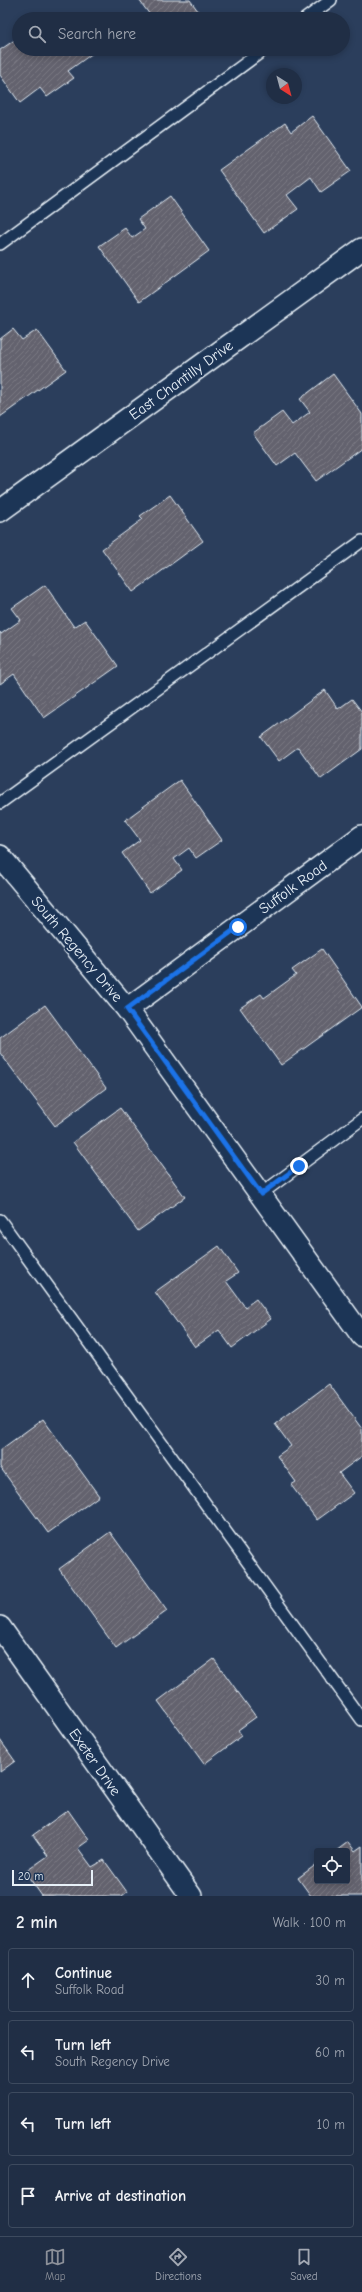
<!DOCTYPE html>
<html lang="en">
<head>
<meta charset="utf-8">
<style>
  :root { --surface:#202e45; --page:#2d3a50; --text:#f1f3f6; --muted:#a2a8b3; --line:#3d4a5e; --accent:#8c9099 }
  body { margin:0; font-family:"Comic Neue",sans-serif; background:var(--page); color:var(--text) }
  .controls { position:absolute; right:12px; bottom:12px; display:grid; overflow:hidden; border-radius:4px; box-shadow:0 2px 6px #0003 }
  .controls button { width:36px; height:36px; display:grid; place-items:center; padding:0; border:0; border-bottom:1px solid var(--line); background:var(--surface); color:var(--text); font:20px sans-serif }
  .compass { position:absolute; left:266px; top:68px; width:36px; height:36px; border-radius:50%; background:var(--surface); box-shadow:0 2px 6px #0003; rotate:144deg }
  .scale { position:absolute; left:12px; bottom:10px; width:81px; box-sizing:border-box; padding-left:4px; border:2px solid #e8f1f8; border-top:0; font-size:11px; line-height:14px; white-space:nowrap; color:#e8f1f8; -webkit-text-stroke:3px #1d3557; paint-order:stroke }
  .stop { position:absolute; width:12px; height:12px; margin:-9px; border:3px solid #1a73e8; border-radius:50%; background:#fff }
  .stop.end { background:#1a73e8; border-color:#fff; box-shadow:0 1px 4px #0008 }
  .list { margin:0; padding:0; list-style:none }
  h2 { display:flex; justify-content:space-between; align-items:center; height:52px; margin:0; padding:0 16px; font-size:17px }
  h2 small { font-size:13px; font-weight:400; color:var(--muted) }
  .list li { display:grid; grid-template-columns:26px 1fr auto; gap:12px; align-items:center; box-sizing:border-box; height:64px; margin:0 8px 8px; padding:0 8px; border:1px solid var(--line); border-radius:4px }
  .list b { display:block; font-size:15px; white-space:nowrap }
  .list p { margin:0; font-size:13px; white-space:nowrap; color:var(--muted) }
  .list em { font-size:13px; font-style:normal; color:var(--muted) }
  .icon { flex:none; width:22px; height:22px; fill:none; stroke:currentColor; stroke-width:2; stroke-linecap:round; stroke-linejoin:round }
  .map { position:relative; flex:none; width:362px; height:1896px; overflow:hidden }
  .search { position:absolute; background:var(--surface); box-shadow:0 2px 6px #0003; left:12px; right:12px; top:12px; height:44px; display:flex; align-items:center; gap:10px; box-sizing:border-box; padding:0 14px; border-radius:22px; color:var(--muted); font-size:15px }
  .sheet { height:340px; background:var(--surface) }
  nav { display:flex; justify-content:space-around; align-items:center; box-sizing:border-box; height:56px; border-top:1px solid var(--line); background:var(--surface); font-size:11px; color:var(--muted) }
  nav a { display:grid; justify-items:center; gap:2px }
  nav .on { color:var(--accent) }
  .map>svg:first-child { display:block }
  .building { fill:url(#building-hatch); stroke:#e8f1f8 }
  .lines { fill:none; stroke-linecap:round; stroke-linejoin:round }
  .service-casing { stroke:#e8f1f8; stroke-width:14 }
  .minor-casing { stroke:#e8f1f8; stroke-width:24 }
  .service { stroke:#1d3557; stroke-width:11 }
  .minor { stroke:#1d3557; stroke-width:21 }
  .route { stroke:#1a73e8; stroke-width:5 }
  .labels { text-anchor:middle; stroke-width:4; stroke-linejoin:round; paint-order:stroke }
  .street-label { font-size:15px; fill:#e8f1f8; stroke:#1d3557 }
</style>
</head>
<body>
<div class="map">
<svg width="362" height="1896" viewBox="0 0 362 1896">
  <defs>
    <pattern id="building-hatch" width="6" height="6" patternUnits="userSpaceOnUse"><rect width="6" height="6" fill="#64626e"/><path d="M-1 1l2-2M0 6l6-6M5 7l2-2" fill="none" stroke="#7a7983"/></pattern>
  </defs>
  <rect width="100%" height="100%" fill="#2b3e5c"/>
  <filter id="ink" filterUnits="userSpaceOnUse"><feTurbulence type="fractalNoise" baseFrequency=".025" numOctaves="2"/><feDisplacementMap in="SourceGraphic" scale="8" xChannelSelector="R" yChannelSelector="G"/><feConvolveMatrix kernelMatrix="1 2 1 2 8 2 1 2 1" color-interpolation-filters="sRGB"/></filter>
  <g filter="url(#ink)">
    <g class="building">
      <polygon points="139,0 190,0 201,15 195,19 153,19"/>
      <polygon points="19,37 19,49 91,49 93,53 68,71 74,78 47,97 40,88 20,103 0,75 0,50"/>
      <polygon points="312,116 351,171 321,192 311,177 287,195 298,209 264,233 219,170 285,123 291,132"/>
      <polygon points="170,196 209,251 139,302 99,246 125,228 132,238 145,229 138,219"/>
      <polygon points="13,329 22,340 37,330 66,370 0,417 0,339"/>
      <polygon points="333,374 362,414 362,448 316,481 295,453 277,466 253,433 282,412 292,425 310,412 300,399"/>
      <polygon points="170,495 203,541 133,592 102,549 143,519 140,516"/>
      <polygon points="45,585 74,627 85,620 118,666 44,718 14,674 0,684 0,632 1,634 21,620 12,608"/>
      <polygon points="325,690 338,709 352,699 362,712 362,749 321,779 298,747 279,761 261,737"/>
      <polygon points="180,780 222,840 196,858 189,848 174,859 182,870 150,893 122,853 140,840 125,820"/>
      <polygon points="322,949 362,1007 281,1065 240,1008 261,994 264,998 296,975 292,970"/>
      <polygon points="45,1005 106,1088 55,1126 0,1053 0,1038"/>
      <polygon points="120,1108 185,1197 138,1231 73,1142"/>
      <polygon points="219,1246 238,1273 226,1281 245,1307 256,1299 271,1319 232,1348 219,1330 195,1347 155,1292"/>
      <polygon points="329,1384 362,1429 362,1456 339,1473 354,1493 317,1520 291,1485 296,1482 277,1456 291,1446 275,1424"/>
      <polygon points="43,1419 99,1496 48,1533 0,1467 0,1450"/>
      <polygon points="110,1532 167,1611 116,1648 59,1569"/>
      <polygon points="214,1659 256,1717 238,1730 242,1736 204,1764 158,1701"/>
      <polygon points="0,1740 15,1761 0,1772"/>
      <polygon points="68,1810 89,1840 78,1848 92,1867 104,1860 127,1892 122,1896 42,1896 25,1872 48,1856 33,1835"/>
      <polygon points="348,1842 355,1851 362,1846 362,1896 311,1896 298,1878 317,1864 317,1881 347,1881 347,1851 336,1851"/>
    </g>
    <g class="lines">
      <g class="service-casing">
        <g id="service">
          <polyline points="305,19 331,0"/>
          <polyline points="0,244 265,49"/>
          <polyline points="0,803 362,541"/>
          <polyline points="261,1194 362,1119"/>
          <polyline points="0,1220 362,1720"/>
        </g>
      </g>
      <g class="minor-casing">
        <g id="minor">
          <polyline points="0,511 362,249"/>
          <polyline points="0,856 127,1009 362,1336"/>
          <polyline points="127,1009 362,836"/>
          <polyline points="0,1627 191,1896"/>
        </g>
      </g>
      <use href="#service" class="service"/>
      <use href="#minor" class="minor"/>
    </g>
  </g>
  <g class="lines" filter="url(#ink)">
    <polyline class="route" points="238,927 127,1009 261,1194 299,1166"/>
  </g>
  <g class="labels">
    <g class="street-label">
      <text transform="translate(181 380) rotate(-36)" y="5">East Chantilly Drive</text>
      <text transform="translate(293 887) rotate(-36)" y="5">Suffolk Road</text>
      <text transform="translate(77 949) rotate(50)" y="5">South Regency Drive</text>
      <text transform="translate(95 1762) rotate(55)" y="5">Exeter Drive</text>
    </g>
  </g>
</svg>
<div class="controls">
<button><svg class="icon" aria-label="locate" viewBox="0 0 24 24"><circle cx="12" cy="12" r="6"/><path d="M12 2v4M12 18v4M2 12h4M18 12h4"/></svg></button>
</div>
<svg class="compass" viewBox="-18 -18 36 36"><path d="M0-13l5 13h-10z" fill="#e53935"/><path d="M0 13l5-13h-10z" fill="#a2a8b3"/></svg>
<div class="scale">20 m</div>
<div class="stop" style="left:238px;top:927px"></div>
<div class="stop end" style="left:299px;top:1166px"></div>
<div class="search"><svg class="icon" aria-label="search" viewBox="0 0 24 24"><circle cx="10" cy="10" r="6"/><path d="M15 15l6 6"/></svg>Search here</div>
</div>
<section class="sheet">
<h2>2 min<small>Walk · 100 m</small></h2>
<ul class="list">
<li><svg class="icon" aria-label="ahead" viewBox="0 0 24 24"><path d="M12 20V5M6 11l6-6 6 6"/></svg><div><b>Continue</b><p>Suffolk Road</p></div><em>30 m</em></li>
<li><svg class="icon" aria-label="left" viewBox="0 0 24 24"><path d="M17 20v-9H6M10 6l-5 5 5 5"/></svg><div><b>Turn left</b><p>South Regency Drive</p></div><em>60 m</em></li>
<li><svg class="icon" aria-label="left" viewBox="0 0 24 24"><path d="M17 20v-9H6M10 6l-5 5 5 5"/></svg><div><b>Turn left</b></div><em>10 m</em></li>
<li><svg class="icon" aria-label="arrive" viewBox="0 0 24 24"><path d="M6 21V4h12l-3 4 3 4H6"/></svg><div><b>Arrive at destination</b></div></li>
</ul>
</section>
<nav>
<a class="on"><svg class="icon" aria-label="map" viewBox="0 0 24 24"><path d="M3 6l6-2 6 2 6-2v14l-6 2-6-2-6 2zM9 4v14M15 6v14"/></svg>Map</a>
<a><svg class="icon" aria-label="directions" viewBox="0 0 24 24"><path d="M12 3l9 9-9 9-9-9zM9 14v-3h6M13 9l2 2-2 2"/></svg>Directions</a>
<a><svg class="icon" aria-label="saved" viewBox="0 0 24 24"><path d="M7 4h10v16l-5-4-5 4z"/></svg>Saved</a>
</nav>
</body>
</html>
